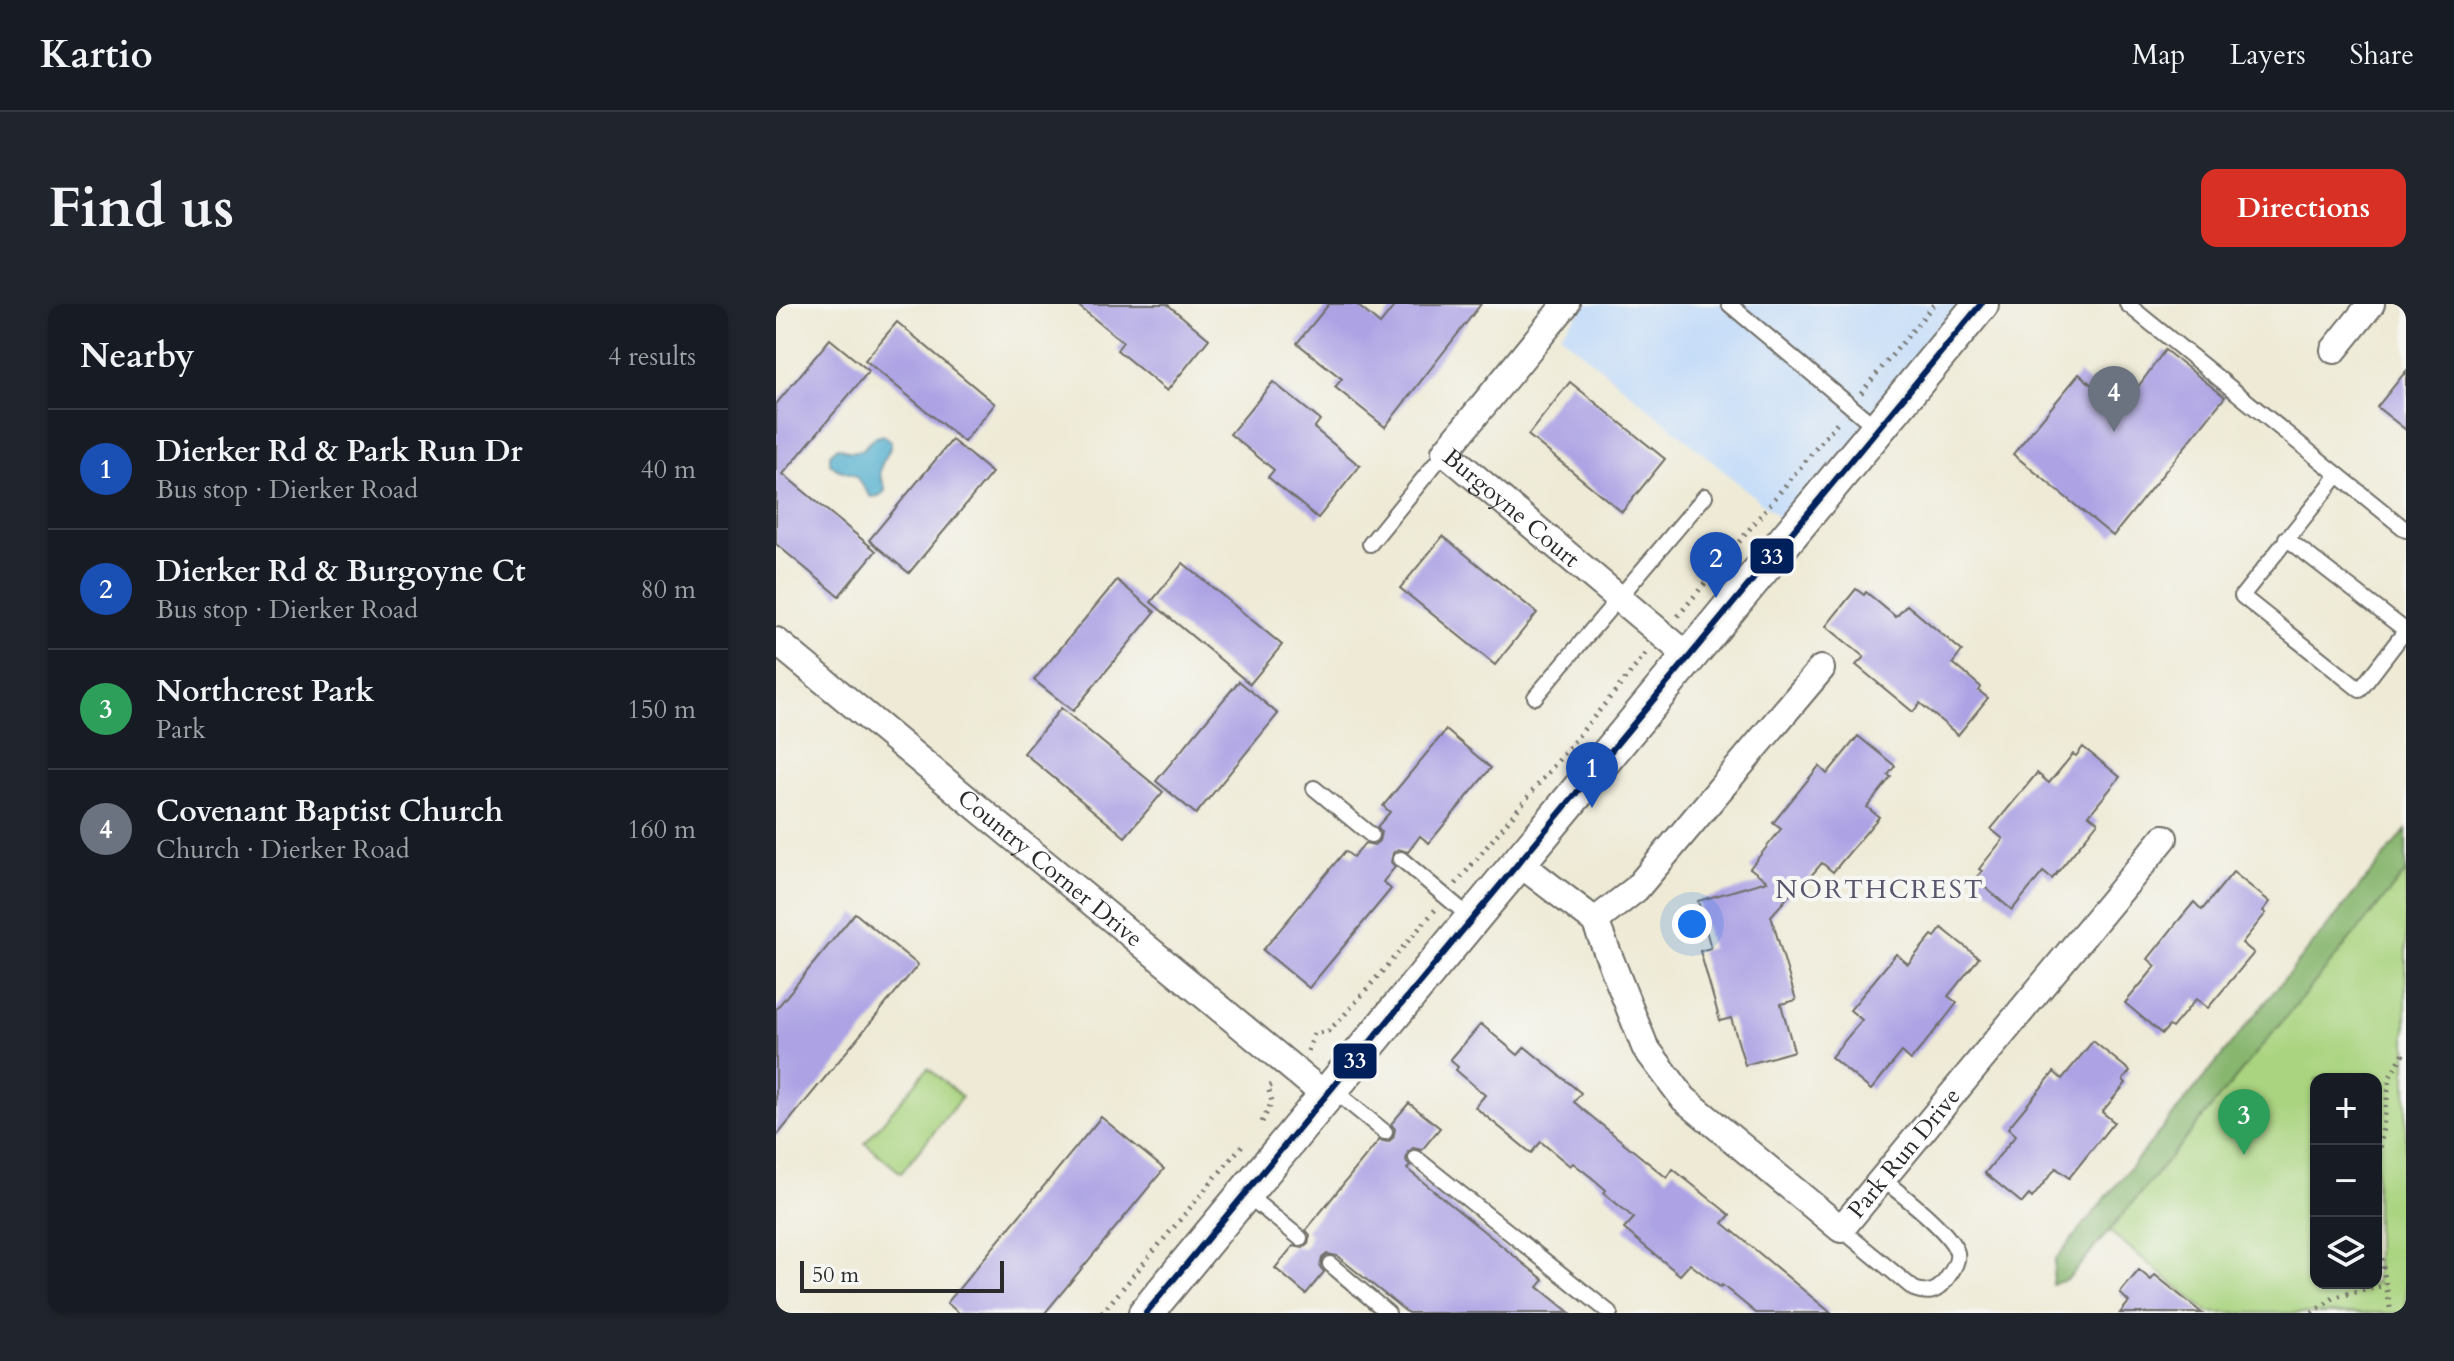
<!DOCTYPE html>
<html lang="en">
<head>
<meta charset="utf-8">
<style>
  :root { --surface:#171b24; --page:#20242c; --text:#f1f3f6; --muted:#9ea1a6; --line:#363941; --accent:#d93025 }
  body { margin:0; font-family:Cardo,serif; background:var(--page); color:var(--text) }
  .controls { position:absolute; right:24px; bottom:24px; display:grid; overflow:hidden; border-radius:16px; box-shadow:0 2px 6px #0004 }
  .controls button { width:72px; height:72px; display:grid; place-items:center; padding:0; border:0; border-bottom:2px solid var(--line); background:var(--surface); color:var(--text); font:40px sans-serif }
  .scale { position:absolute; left:24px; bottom:20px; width:204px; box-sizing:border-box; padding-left:8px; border:4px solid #2b2b2b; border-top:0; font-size:22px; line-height:28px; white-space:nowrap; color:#2b2b2b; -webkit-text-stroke:6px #f6f6f2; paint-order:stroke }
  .you { position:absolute; left:916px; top:620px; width:28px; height:28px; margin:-20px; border:6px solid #fff; border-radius:50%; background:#1a73e8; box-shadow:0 0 0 12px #1a73e833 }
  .badge { display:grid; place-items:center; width:52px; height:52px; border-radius:50%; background:var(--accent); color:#fff; font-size:26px; font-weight:700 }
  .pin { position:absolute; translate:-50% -66px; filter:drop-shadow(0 2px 4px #0008) }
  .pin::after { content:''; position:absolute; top:42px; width:28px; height:24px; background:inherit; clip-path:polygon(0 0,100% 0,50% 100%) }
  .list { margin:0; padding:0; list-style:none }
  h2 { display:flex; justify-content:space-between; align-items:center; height:104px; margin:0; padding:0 32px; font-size:34px }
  h2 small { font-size:26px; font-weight:400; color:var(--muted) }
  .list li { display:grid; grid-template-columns:52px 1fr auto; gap:24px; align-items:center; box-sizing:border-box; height:120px; padding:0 32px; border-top:2px solid var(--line) }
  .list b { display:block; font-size:30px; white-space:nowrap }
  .list p { margin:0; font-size:26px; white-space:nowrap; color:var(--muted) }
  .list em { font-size:26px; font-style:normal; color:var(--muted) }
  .icon { flex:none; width:44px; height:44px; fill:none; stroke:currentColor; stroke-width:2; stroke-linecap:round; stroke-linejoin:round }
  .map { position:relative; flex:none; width:1630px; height:1009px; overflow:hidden; border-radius:16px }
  header { display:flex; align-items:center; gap:48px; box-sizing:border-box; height:112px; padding:0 40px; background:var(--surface); border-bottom:2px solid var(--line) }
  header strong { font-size:38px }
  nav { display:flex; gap:44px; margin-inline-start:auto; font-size:28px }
  .intro { display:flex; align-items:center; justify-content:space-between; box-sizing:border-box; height:192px; padding:0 48px }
  h1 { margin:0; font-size:56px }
  .button { padding:20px 36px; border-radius:16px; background:var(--accent); color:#fff; font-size:28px; font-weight:700 }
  main { display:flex; gap:48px; padding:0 48px }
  aside { flex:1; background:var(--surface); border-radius:16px; box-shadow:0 2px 6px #0004 }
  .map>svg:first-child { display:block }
  .built { fill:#c6ddf8 }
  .green { fill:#aad480; stroke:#6a8056; stroke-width:2; fill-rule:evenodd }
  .forest { fill:#87b66e; stroke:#59704c; stroke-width:2 }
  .water { fill:#4fadcd; stroke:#3d6c7c; stroke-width:2 }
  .building { fill:#aca2e4 }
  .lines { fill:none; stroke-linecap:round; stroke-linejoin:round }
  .service-casing { stroke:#6f6e67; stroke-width:18 }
  .minor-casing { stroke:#6f6e67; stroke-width:30 }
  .tertiary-casing { stroke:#6f6e67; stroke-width:38 }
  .path { stroke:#6f6e67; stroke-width:5; stroke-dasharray:2 6; stroke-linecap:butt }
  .service { stroke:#fff; stroke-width:14 }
  .minor { stroke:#fff; stroke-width:26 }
  .tertiary { stroke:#fff; stroke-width:34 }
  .bus-1-casing { stroke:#f6f6f2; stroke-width:12 }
  .bus-1 { stroke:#00205b; stroke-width:6 }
  .labels { text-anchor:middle; stroke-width:8; stroke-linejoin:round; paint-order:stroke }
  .street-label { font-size:24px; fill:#2b2b2b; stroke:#f6f6f2 }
  .neighbourhood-label { font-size:26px; letter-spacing:2px; fill:#58556c; stroke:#f6f6f2 }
  .line-badge { stroke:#f6f6f2; stroke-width:3 }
  .badge-label { font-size:22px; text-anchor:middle; font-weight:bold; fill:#fff }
</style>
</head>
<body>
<header>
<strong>Kartio</strong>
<nav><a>Map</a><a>Layers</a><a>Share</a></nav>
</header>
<div class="intro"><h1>Find us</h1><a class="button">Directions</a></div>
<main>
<aside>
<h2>Nearby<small>4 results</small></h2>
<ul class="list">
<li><span class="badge" style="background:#1a4fb4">1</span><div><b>Dierker Rd &amp; Park Run Dr</b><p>Bus stop · Dierker Road</p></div><em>40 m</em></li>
<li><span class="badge" style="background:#1a4fb4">2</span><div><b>Dierker Rd &amp; Burgoyne Ct</b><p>Bus stop · Dierker Road</p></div><em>80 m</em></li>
<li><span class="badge" style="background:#2e9e5b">3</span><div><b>Northcrest Park</b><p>Park</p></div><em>150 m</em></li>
<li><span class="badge" style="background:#6b7280">4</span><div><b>Covenant Baptist Church</b><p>Church · Dierker Road</p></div><em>160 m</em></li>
</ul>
</aside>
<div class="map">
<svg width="1630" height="1009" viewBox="0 0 1630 1009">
  <rect width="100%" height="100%" fill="#f6f6f2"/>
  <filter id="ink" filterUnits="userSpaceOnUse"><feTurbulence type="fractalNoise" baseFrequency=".0125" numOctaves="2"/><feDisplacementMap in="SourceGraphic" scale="16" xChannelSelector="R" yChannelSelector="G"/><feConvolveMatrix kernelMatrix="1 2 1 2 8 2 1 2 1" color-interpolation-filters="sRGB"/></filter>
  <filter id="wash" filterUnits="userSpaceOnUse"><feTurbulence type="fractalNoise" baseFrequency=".006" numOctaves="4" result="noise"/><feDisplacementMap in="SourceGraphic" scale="32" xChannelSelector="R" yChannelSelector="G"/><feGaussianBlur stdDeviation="1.8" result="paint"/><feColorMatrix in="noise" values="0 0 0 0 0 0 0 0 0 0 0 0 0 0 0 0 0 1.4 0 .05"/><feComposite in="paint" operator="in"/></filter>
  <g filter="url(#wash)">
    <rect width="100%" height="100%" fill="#eeead6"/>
    <polygon class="built" points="810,0 1199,0 1017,225 784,30"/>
    <g class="green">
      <path d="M1630,568V1009H1433L1333,927ZM1540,775H1600V979H1540Z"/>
      <polygon points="152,764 186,793 125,869 89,839"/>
    </g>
    <polygon class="forest" points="1630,526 1630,568 1333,927 1291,976 1276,980 1279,956"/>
    <path class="water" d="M107,131L115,137C115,152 103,157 104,168C104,177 110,178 109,187L103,192L95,193L79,171L61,165L54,159V150L62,143L75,148L86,146L97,134Z"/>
    <g id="blocks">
      <g class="building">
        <polygon points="300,0 391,0 433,35 391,87 341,46 347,38"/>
        <polygon points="553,0 580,0 604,20 620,0 705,0 609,123 559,83 566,75 521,39"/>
        <polygon points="121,18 219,100 188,138 89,56"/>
        <polygon points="54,35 93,67 7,170 100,247 63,292 0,240 0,100"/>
        <polygon points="1389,46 1449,93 1337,232 1237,150 1303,70 1345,106"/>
        <polygon points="1630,67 1630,126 1601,103"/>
        <polygon points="497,78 544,116 538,124 584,162 542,214 492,173 498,166 454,130"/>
        <polygon points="794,78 889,155 846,208 752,131"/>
        <polygon points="176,136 216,169 133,269 93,236"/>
        <polygon points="667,232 761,309 719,361 624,284"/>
        <polygon points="407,259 506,341 474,380 375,298"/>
        <polygon points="341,276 379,308 297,407 258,376"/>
        <polygon points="1080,285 1088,291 1090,288 1120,313 1131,301 1186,347 1177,359 1205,383 1203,387 1212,394 1182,431 1144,399 1137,408 1080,361 1088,353 1050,322"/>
        <polygon points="463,377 502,410 420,510 380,477"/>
        <polygon points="285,404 387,488 349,533 248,449"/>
        <polygon points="670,426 715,464 653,539 644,532 632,548 622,545 617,549 615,558 619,563 607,578 615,585 533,684 487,646 569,547 577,553 589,539 598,541 603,537 605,528 601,523 614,508 607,502"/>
        <polygon points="1082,432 1119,462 1112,471 1115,473 1091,503 1103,513 1057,568 1046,559 1021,588 1018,586 995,612 1020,696 1005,700 1018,747 969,761 955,714 944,717 924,647 935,644 922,597 991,577 974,564 1005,525 997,519 1043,462 1051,470"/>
        <polygon points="1307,443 1344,473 1313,511 1322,518 1308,536 1276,575 1267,568 1236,606 1199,575 1206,567 1203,565 1227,535 1215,525 1261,469 1273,479 1297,450 1300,452"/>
        <polygon points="1457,568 1494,598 1487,607 1490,609 1466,639 1478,649 1432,704 1420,695 1396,724 1393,722 1386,730 1349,699 1380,662 1372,655 1403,616 1418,598 1426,606"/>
        <polygon points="79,609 142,661 0,833 0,705"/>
        <polygon points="1166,624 1203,654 1172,692 1181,699 1167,717 1135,756 1126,748 1095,786 1055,753 1086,716 1074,706 1120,650 1132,660 1156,631 1159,633"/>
        <polygon points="705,720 742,751 749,743 805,789 798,798 843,835 891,874 897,865 954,911 947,919 1055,1009 980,1009 946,981 944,983 914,960 904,971 848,925 858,914 828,889 830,886 815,873 797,859 794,862 765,838 755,849 699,803 709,791 680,766 682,763 674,756"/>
        <polygon points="1317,737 1354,767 1347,776 1350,779 1326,808 1338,818 1293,874 1280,864 1256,894 1253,891 1246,899 1209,869 1240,831 1232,824 1278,768 1286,775"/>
        <polygon points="633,799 664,824 646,846 637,844 632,848 630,857 634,862 631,865 768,976 762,983 794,1009 632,1009 561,952 551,950 546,954 544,963 548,968 530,990 499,964 517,942 527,944 532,940 534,931 530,926 603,836 612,838 617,834 619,825 615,820"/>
        <polygon points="325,813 388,865 269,1009 183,1009 171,999"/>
        <polygon points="1363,966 1375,976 1379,971 1426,1009 1344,1009 1353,998 1344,989"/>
      </g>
    </g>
  </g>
  <g filter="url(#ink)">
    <use href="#blocks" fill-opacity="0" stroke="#6f6e67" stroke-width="2"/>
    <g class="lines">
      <g class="service-casing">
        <g id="service">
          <polyline points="953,0 1102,125"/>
          <polyline points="1351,0 1630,226"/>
          <polyline points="1562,171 1466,292 1584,386 1630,326"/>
          <polyline points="1510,234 1629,326"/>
          <polyline points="594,240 669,148"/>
          <polyline points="759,393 929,192"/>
          <polyline points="538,484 595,531"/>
          <polyline points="625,555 695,614"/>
          <polyline points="556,785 609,828"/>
          <polyline points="640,854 834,1009"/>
          <polyline points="470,890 524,934"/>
          <path d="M1065,925L1138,985C1152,990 1160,989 1169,977C1175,969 1183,958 1181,949C1176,929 1123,888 1106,875"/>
          <polyline points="554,960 612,1009"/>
        </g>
      </g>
      <g class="minor-casing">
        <g id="minor">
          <path id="s1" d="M790,0L669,148L913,353"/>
          <polyline points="1558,46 1595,0"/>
          <path id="s2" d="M0,337L550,792"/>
          <path id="s3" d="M742,558L819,617L869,743L908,795L1065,925L1388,534"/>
          <polyline points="819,617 860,585 1045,365"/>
        </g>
      </g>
      <g class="tertiary-casing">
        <polyline id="tertiary" points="370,1009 1205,0"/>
      </g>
      <g class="path">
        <polyline points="1085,89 1158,0"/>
        <polyline points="902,312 1064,115"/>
        <polyline points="680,580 870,350"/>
        <polyline points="532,747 538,730 552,727 565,715 659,606"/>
        <polyline points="486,818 496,798 492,783 496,781"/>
        <polyline points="1600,875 1614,773 1630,745"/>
        <polyline points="1600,923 1615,1009"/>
        <polyline points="326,1009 469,838"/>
        <polyline points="1536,1009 1559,993 1610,981"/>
      </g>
      <use href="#service" class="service"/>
      <use href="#minor" class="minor"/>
      <use href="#tertiary" class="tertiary"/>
      <g class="bus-1-casing">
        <polyline id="bus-1" points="370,1009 1205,0"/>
      </g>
      <use href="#bus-1" class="bus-1"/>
    </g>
  </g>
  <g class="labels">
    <g class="street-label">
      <text dy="8" stroke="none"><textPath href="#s1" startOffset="278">Burgoyne Court</textPath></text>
      <text dy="8" stroke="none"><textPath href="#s2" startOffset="356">Country Corner Drive</textPath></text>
      <text dy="8" stroke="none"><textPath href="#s3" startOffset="600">Park Run Drive</textPath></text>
    </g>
    <g class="neighbourhood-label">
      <text x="1104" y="594">NORTHCREST</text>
    </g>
  </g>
  <g class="line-badge">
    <rect x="973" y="233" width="46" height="38" rx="8" fill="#00205b"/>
    <rect x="556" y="738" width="46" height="38" rx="8" fill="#00205b"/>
  </g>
  <g class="badge-label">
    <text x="996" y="260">33</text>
    <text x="579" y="764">33</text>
  </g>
</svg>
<div class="controls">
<button>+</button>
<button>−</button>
<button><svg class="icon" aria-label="layers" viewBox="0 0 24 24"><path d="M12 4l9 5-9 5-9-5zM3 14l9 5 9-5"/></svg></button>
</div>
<div class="scale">50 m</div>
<div class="you"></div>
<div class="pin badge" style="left:816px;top:504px;background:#1a4fb4">1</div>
<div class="pin badge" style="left:940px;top:294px;background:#1a4fb4">2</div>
<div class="pin badge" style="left:1468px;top:851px;background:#2e9e5b">3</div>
<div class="pin badge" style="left:1338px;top:128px;background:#6b7280">4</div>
</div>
</main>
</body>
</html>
